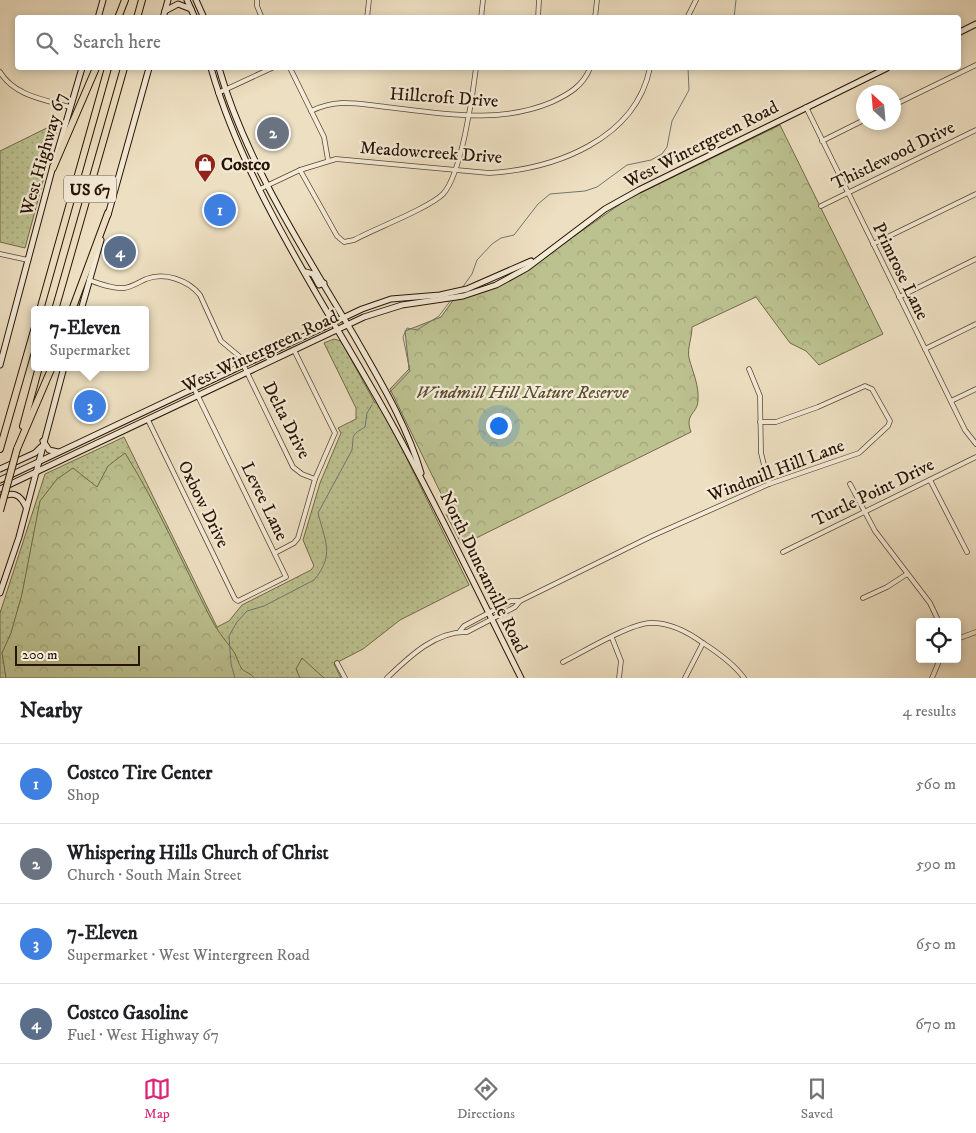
<!DOCTYPE html>
<html lang="en">
<head>
<meta charset="utf-8">
<style>
  :root { --surface:#fff; --page:#f6f6f6; --text:#202124; --muted:#757577; --line:#e0e0e0; --accent:#db2777 }
  body { margin:0; font-family:"IM FELL DW Pica",serif; background:var(--page); color:var(--text) }
  .controls { position:absolute; right:15px; bottom:15px; display:grid; overflow:hidden; border-radius:5px; box-shadow:0 2px 8px #0003 }
  .controls button { width:45px; height:45px; display:grid; place-items:center; padding:0; border:0; border-bottom:1px solid var(--line); background:var(--surface); color:var(--text); font:25px sans-serif }
  .compass { position:absolute; left:856px; top:85px; width:45px; height:45px; border-radius:50%; background:var(--surface); box-shadow:0 2px 8px #0003; rotate:334deg }
  .scale { position:absolute; left:15px; bottom:12px; width:125px; box-sizing:border-box; padding-left:5px; border:2px solid #291400; border-top:0; font-size:14px; line-height:18px; white-space:nowrap; color:#291400; -webkit-text-stroke:4px #f3ead7; paint-order:stroke }
  .you { position:absolute; left:498px; top:425px; width:18px; height:18px; margin:-12px; border:4px solid #fff; border-radius:50%; background:#1a73e8; box-shadow:0 0 0 8px #1a73e833 }
  .badge { display:grid; place-items:center; width:32px; height:32px; border-radius:50%; background:var(--accent); color:#fff; font-size:16px; font-weight:700 }
  .pin { position:absolute; translate:-50% -50%; border:2px solid #fff; box-shadow:0 1px 5px #0006 }
  .popup { position:absolute; left:31px; top:306px; width:118px; height:65px; box-sizing:border-box; display:grid; place-content:center; border-radius:5px; background:var(--surface); filter:drop-shadow(0 1px 4px #0005); font-size:16px; white-space:nowrap; color:var(--muted) }
  .popup b { font-size:19px; color:var(--text) }
  .popup::after { content:''; position:absolute; left:50%; top:100%; margin-left:-10px; border:10px solid transparent; border-top-color:var(--surface) }
  .list { margin:0; padding:0; list-style:none }
  h2 { display:flex; justify-content:space-between; align-items:center; height:65px; margin:0; padding:0 20px; font-size:21px }
  h2 small { font-size:16px; font-weight:400; color:var(--muted) }
  .list li { display:grid; grid-template-columns:32px 1fr auto; gap:15px; align-items:center; box-sizing:border-box; height:80px; padding:0 20px; border-top:1px solid var(--line) }
  .list b { display:block; font-size:19px; white-space:nowrap }
  .list p { margin:0; font-size:16px; white-space:nowrap; color:var(--muted) }
  .list em { font-size:16px; font-style:normal; color:var(--muted) }
  .icon { flex:none; width:28px; height:28px; fill:none; stroke:currentColor; stroke-width:2; stroke-linecap:round; stroke-linejoin:round }
  .map { position:relative; flex:none; width:976px; height:678px; overflow:hidden }
  .search { position:absolute; background:var(--surface); box-shadow:0 2px 8px #0003; left:15px; right:15px; top:15px; height:55px; display:flex; align-items:center; gap:12px; box-sizing:border-box; padding:0 18px; border-radius:5px; color:var(--muted); font-size:19px }
  .sheet { height:385px; background:var(--surface) }
  nav { display:flex; justify-content:space-around; align-items:center; box-sizing:border-box; height:70px; border-top:1px solid var(--line); background:var(--surface); font-size:14px; color:var(--muted) }
  nav a { display:grid; justify-items:center; gap:2px }
  nav .on { color:var(--accent) }
  .map>svg:first-child { display:block }
  .grass { fill:url(#grass-dots); stroke:#726a48 }
  .forest { fill:url(#forest-crowns); stroke:#726a48 }
  .lines { fill:none; stroke-linecap:round; stroke-linejoin:round }
  .stream { stroke:#707773; stroke-width:1 }
  .street-casing { stroke:#5a4730; stroke-width:5.5 }
  .secondary-casing { stroke:#291400; stroke-width:7 }
  .highway-casing { stroke:#291400; stroke-width:8 }
  .street { stroke:#f3ead7; stroke-width:4 }
  .secondary { stroke:#f3ead7; stroke-width:5 }
  .highway { stroke:#eddfc1; stroke-width:6 }
  .highway-bridge-casing { stroke:#291400; stroke-width:8; stroke-linecap:butt }
  .highway-bridge { stroke:#eddfc1; stroke-width:6 }
  .labels { text-anchor:middle; stroke-width:4.5; stroke-linejoin:round; paint-order:stroke }
  .shield { fill:#f3ead7; stroke:#665440; stroke-width:1 }
  .shield-label { font-size:16px; font-weight:bold; fill:#291400 }
  .street-label { font-size:18px; fill:#291400; stroke:#f3ead7 }
  .poi-label { font-size:18px; font-weight:bold; fill:#291400; stroke:#f3ead7; text-anchor:start }
  .park-label { font-size:18px; font-style:italic; fill:#5c5132; stroke:#f3ead7 }
</style>
</head>
<body>
<div class="map">
<svg width="976" height="678" viewBox="0 0 976 678">
  <defs>
    <pattern id="grass-dots" width="8" height="8" patternUnits="userSpaceOnUse" patternTransform="scale(1.25)"><rect width="8" height="8" fill="#bcc190"/><path d="M2 2h.1M6 6h.1" fill="none" stroke="#a2a57a" stroke-width="1.8" stroke-linecap="round"/></pattern>
    <pattern id="forest-crowns" width="20" height="18" patternUnits="userSpaceOnUse" patternTransform="scale(1.25)"><rect width="20" height="18" fill="#bcc190"/><path d="M2 6a3 3 0 1 1 6 0M12 15a3 3 0 1 1 6 0" fill="none" stroke="#a2a57a"/></pattern>
  </defs>
  <rect width="100%" height="100%" fill="#eddfc1"/>
  <filter id="stains"><feTurbulence type="fractalNoise" baseFrequency=".004" numOctaves="4"/><feColorMatrix values="0 0 0 0 .2 0 0 0 0 .09 0 0 0 0 .02 0 0 0 .5 -.17"/></filter>
  <radialGradient id="worn" r=".72"><stop offset=".6" stop-color="#630" stop-opacity="0"/><stop offset="1" stop-color="#630" stop-opacity=".3"/></radialGradient>
  <g class="grass">
    <polygon points="59,122 25,248 0,242 0,151"/>
    <polygon points="334,339 341,341 375,403 379,402 469,585 400,620 363,649 334,664 341,678 0,678 0,613 45,474 124,437 217,627 229,621 242,605 311,570 314,566 303,540 320,483 341,433 338,428 356,419 356,408 324,343"/>
  </g>
  <g class="forest">
    <path d="M780,125L883,334L819,365L806,351L790,343L756,297L692,327C692,338 687,348 689,358C693,373 699,385 698,400C698,414 684,413 691,432L462,545L446,514L450,512L390,389L409,369L405,331L441,317L457,295L493,285L523,272L626,200Z"/>
    <path d="M125,453C158,506 182,562 210,617C216,629 224,639 232,649C237,655 238,664 242,669C246,673 251,673 254,678H6L2,653L11,633L22,594L40,501L57,479L73,468L97,487L108,466Z"/>
    <polygon points="302,658 324,678 300,678 296,669"/>
  </g>
  <g class="lines">
    <g class="stream">
      <polyline points="734,18 736,0"/>
      <polyline points="462,288 472,274 477,260 492,244 501,238 514,235 538,204 550,194 585,191 597,187 627,165 651,160 662,154 667,147 672,121 689,90 688,68"/>
      <polyline points="390,392 410,371 403,337 407,328 417,330 439,316 451,300"/>
      <path d="M235,678L231,664L229,636L237,622L247,611L264,606L314,580C335,555 325,541 318,513L352,450C354,435 350,436 365,427L367,413L372,405"/>
    </g>
    <g class="street-casing">
      <g id="street">
        <polyline points="257,0 257,6 262,18"/>
        <polyline points="367,18 369,0"/>
        <polyline points="481,18 483,0"/>
        <polyline points="538,18 539,0"/>
        <polyline points="595,18 597,0"/>
        <polyline points="687,18 696,0"/>
        <polyline points="290,68 324,137 328,160"/>
        <path d="M0,72C14,96 46,100 70,107"/>
        <polyline points="218,93 272,68"/>
        <polyline points="894,105 976,65"/>
        <polyline points="806,107 965,430 976,444"/>
        <path d="M311,111C338,98 358,104 386,107C442,113 498,125 552,102C569,94 583,86 590,68"/>
        <polyline points="822,141 864,120"/>
        <path d="M300,170L337,236L344,242L354,240C374,229 429,208 443,194C461,175 473,95 476,68"/>
        <path d="M260,189L300,170L336,159L489,173C555,169 635,140 650,68"/>
        <polyline points="821,206 976,130"/>
        <polyline points="873,244 976,194"/>
        <polyline points="0,254 28,260"/>
        <path d="M89,280C100,284 113,289 124,288C132,287 139,282 146,279C165,272 188,280 200,295L221,341L239,356L293,467L302,474L315,479"/>
        <polyline points="899,297 976,259"/>
        <polyline points="925,349 976,324"/>
        <polyline points="749,369 760,396 761,453 769,484"/>
        <polyline points="951,401 976,389"/>
        <polyline points="148,420 235,599 238,601 286,577 194,388"/>
        <polyline points="930,480 967,552"/>
        <polyline points="850,484 875,531 930,603 939,622"/>
        <polyline points="783,552 976,457"/>
        <polyline points="275,553 294,543 298,538 315,479 335,433 294,350"/>
        <polyline points="863,598 887,587 907,574"/>
        <polyline points="460,631 464,626 511,601 520,601"/>
        <polyline points="612,638 621,661 619,678"/>
        <polyline points="957,639 976,632"/>
        <path d="M563,662C583,652 629,624 650,623C670,622 688,632 703,643C717,652 734,664 744,678"/>
        <polyline points="337,663 345,678"/>
        <path d="M387,678C408,658 435,631 467,632L515,607L520,601L652,536L769,484L859,453L888,426L890,421L872,389L865,386L818,407L776,422H760"/>
        <polyline points="685,678 703,643"/>
        <polyline points="932,678 940,659"/>
      </g>
    </g>
    <g class="secondary-casing">
      <g id="secondary">
        <polyline points="187,0 195,18"/>
        <polyline points="196,0 204,18"/>
        <polyline points="165,11 178,4 191,9"/>
        <polyline points="98,18 103,0"/>
        <polyline points="163,18 168,0"/>
        <polyline points="958,33 976,24"/>
        <path d="M211,68C246,190 325,304 387,415C435,501 477,590 521,678"/>
        <path d="M219,68C245,161 306,254 355,337C380,381 407,425 421,473"/>
        <polyline points="57,153 82,68"/>
        <polyline points="108,215 149,68"/>
        <polyline points="306,272 313,274 319,285 324,283"/>
        <polyline points="81,310 101,240"/>
        <polyline points="0,365 53,166"/>
        <polyline points="43,441 49,450 58,452"/>
        <polyline points="0,469 35,453 41,447"/>
        <polyline points="0,480 362,309 391,299 440,295 467,289 531,261"/>
        <polyline points="0,489 364,317 402,305 463,296 496,285 527,268 605,209 639,190 887,68"/>
        <path d="M0,498C13,491 20,494 26,507"/>
        <polyline points="0,593 19,537 64,367"/>
      </g>
    </g>
    <g class="highway-casing">
      <g id="highway">
        <polyline points="118,18 125,0"/>
        <polyline points="137,18 142,0"/>
        <polyline points="53,168 96,68"/>
        <polyline points="40,310 108,68"/>
        <polyline points="55,310 124,68"/>
        <polyline points="72,310 108,213"/>
        <polyline points="23,426 39,367"/>
        <polyline points="0,449 35,327"/>
        <polyline points="17,449 52,367"/>
      </g>
    </g>
    <use href="#street" class="street"/>
    <use href="#secondary" class="secondary"/>
    <use href="#highway" class="highway"/>
    <g class="highway-bridge-casing">
      <polyline id="highway-bridge" points="0,511 17,449"/>
    </g>
    <use href="#highway-bridge" class="highway-bridge"/>
  </g>
  <defs>
    <g id="shop-pin" transform="scale(1.125)"><path d="M0 17L-7.5 6A9.5 9.5 0 1 1 7.5 6Z" fill="#8f2418" stroke="#f3ead7"/><path d="M-5-2.5h2.3a2.7 3.5 0 0 1 5.4 0H5L5.5 6h-11ZM-1.5-2.5h3a1.5 2.3 0 0 0-3 0Z" fill="#fff"/></g>
  </defs>
  <g fill-rule="evenodd">
    <use href="#shop-pin" x="205" y="164"/>
  </g>
  <g class="labels">
    <rect class="shield" x="64" y="175.5" width="52" height="27" rx="4"/>
    <g class="shield-label">
      <text x="90" y="195">US 67</text>
    </g>
    <g class="street-label">
      <text transform="translate(444 97) rotate(4)" y="6">Hillcroft Drive</text>
      <text transform="translate(701 144) rotate(-27)" y="6">West Wintergreen Road</text>
      <text transform="translate(431 152) rotate(4)" y="6">Meadowcreek Drive</text>
      <text transform="translate(43 154) rotate(-74)" y="6">West Highway 67</text>
      <text transform="translate(893 155) rotate(-26)" y="6">Thistlewood Drive</text>
      <text transform="translate(901 271) rotate(64)" y="6">Primrose Lane</text>
      <text transform="translate(260 351) rotate(-25)" y="6">West Wintergreen Road</text>
      <text transform="translate(287 420) rotate(63)" y="6">Delta Drive</text>
      <text transform="translate(776 470) rotate(-21)" y="6">Windmill Hill Lane</text>
      <text transform="translate(873 492) rotate(-26)" y="6">Turtle Point Drive</text>
      <text transform="translate(265 501) rotate(64)" y="6">Levee Lane</text>
      <text transform="translate(204 504) rotate(64)" y="6">Oxbow Drive</text>
      <text transform="translate(484 572) rotate(64)" y="6">North Duncanville Road</text>
    </g>
    <g class="poi-label">
      <text x="221" y="170">Costco</text>
    </g>
    <g class="park-label">
      <text x="522" y="398">Windmill Hill Nature Reserve</text>
    </g>
  </g>
  <rect width="100%" height="100%" filter="url(#stains)"/>
  <rect width="100%" height="100%" fill="url(#worn)"/>
</svg>
<div class="controls">
<button><svg class="icon" aria-label="locate" viewBox="0 0 24 24"><circle cx="12" cy="12" r="6"/><path d="M12 2v4M12 18v4M2 12h4M18 12h4"/></svg></button>
</div>
<svg class="compass" viewBox="-18 -18 36 36"><path d="M0-13l5 13h-10z" fill="#e53935"/><path d="M0 13l5-13h-10z" fill="#757577"/></svg>
<div class="scale">200 m</div>
<div class="you"></div>
<div class="pin badge" style="left:220px;top:210px;background:#3f7fe0">1</div>
<div class="pin badge" style="left:273px;top:133px;background:#6b7280">2</div>
<div class="pin badge" style="left:90px;top:406px;background:#3f7fe0">3</div>
<div class="popup"><b>7-Eleven</b>Supermarket</div>
<div class="pin badge" style="left:120px;top:252px;background:#5c6f8a">4</div>
<div class="search"><svg class="icon" aria-label="search" viewBox="0 0 24 24"><circle cx="10" cy="10" r="6"/><path d="M15 15l6 6"/></svg>Search here</div>
</div>
<section class="sheet">
<h2>Nearby<small>4 results</small></h2>
<ul class="list">
<li><span class="badge" style="background:#3f7fe0">1</span><div><b>Costco Tire Center</b><p>Shop</p></div><em>560 m</em></li>
<li><span class="badge" style="background:#6b7280">2</span><div><b>Whispering Hills Church of Christ</b><p>Church · South Main Street</p></div><em>590 m</em></li>
<li><span class="badge" style="background:#3f7fe0">3</span><div><b>7-Eleven</b><p>Supermarket · West Wintergreen Road</p></div><em>650 m</em></li>
<li><span class="badge" style="background:#5c6f8a">4</span><div><b>Costco Gasoline</b><p>Fuel · West Highway 67</p></div><em>670 m</em></li>
</ul>
</section>
<nav>
<a class="on"><svg class="icon" aria-label="map" viewBox="0 0 24 24"><path d="M3 6l6-2 6 2 6-2v14l-6 2-6-2-6 2zM9 4v14M15 6v14"/></svg>Map</a>
<a><svg class="icon" aria-label="directions" viewBox="0 0 24 24"><path d="M12 3l9 9-9 9-9-9zM9 14v-3h6M13 9l2 2-2 2"/></svg>Directions</a>
<a><svg class="icon" aria-label="saved" viewBox="0 0 24 24"><path d="M7 4h10v16l-5-4-5 4z"/></svg>Saved</a>
</nav>
</body>
</html>
